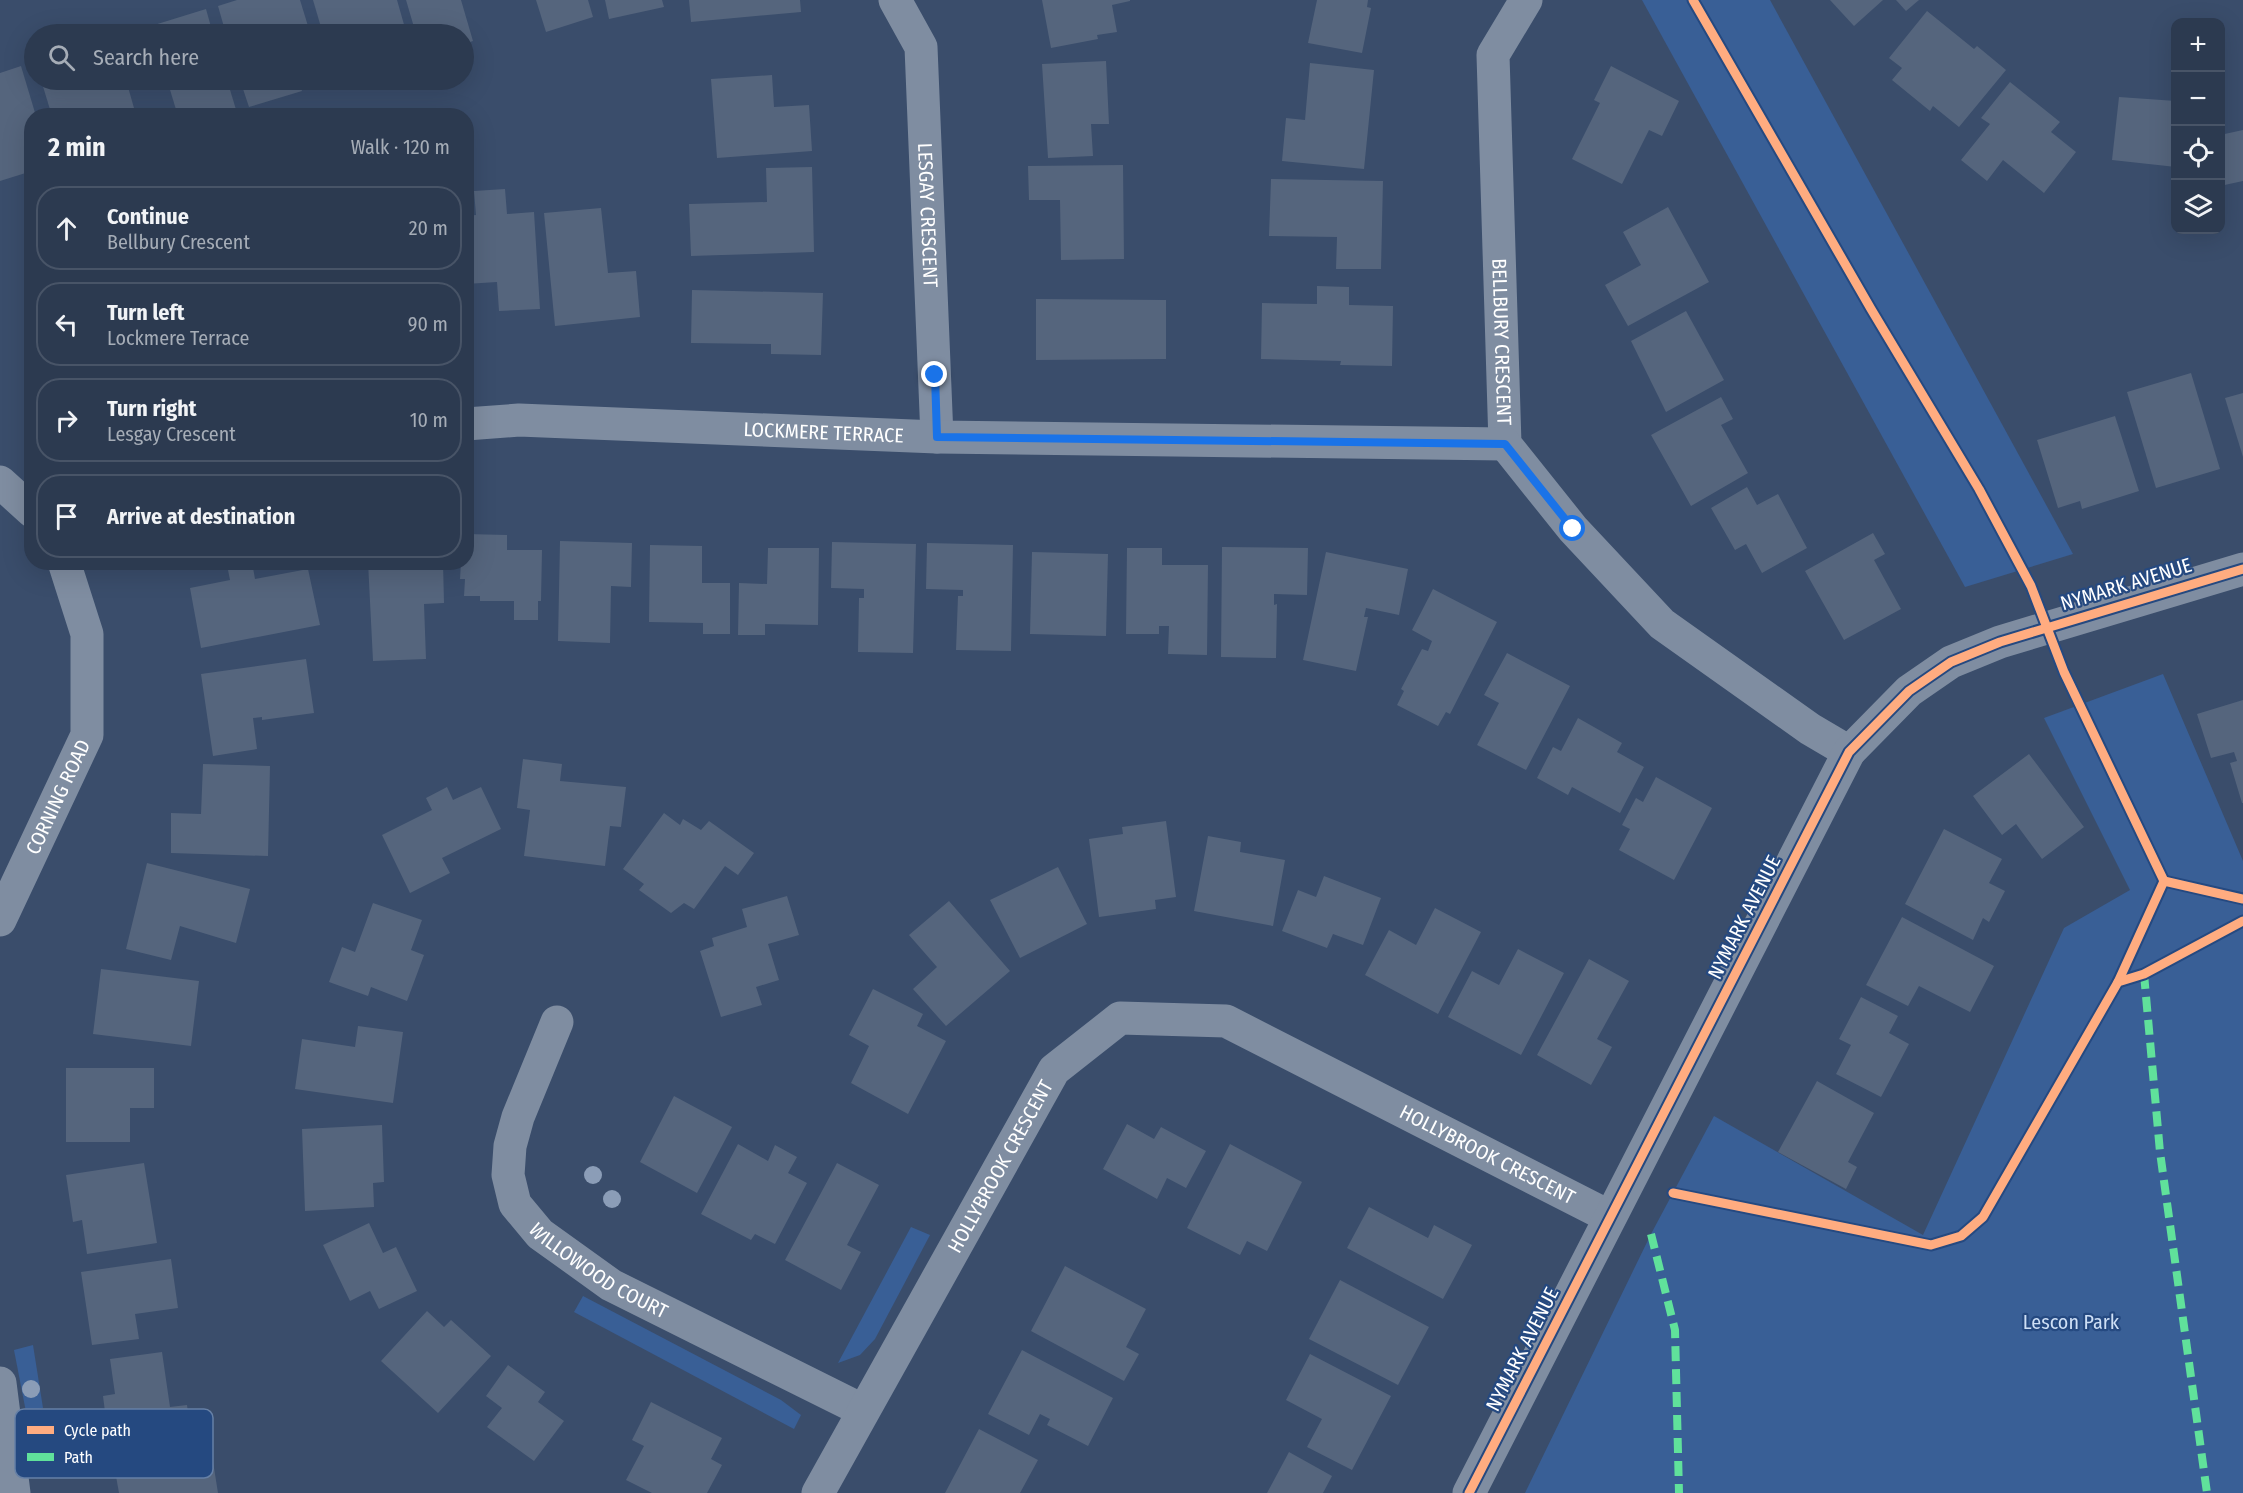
<!DOCTYPE html>
<html lang="en">
<head>
<meta charset="utf-8">
<style>
  :root { --surface:#2c3a50; --page:#38455a; --text:#f1f3f6; --muted:#a6adb7; --line:#485467 }
  body { margin:0; font-family:"Fira Sans Condensed",sans-serif; background:var(--page); color:var(--text) }
  .controls { position:absolute; right:18px; top:18px; display:grid; overflow:hidden; border-radius:12px; box-shadow:0 6px 24px #0002 }
  .controls button { width:54px; height:54px; display:grid; place-items:center; padding:0; border:0; border-bottom:2px solid var(--line); background:var(--surface); color:var(--text); font:30px sans-serif }
  .stop { position:absolute; width:18px; height:18px; margin:-14px; border:4px solid #1a73e8; border-radius:50%; background:#fff }
  .stop.end { background:#1a73e8; border-color:#fff; box-shadow:0 2px 6px #0008 }
  .list { margin:0; padding:0; list-style:none }
  h2 { display:flex; justify-content:space-between; align-items:center; height:78px; margin:0; padding:0 24px; font-size:26px }
  h2 small { font-size:20px; font-weight:400; color:var(--muted) }
  .list li { display:grid; grid-template-columns:39px 1fr auto; gap:18px; align-items:center; box-sizing:border-box; height:84px; margin:0 12px 12px; padding:0 12px; border:2px solid var(--line); border-radius:24px }
  .list b { display:block; font-size:22px; white-space:nowrap }
  .list p { margin:0; font-size:20px; white-space:nowrap; color:var(--muted) }
  .list em { font-size:20px; font-style:normal; color:var(--muted) }
  .icon { flex:none; width:33px; height:33px; fill:none; stroke:currentColor; stroke-width:2; stroke-linecap:round; stroke-linejoin:round }
  .map { position:relative; flex:none; width:2243px; height:1493px; overflow:hidden }
  .search { position:absolute; background:var(--surface); box-shadow:0 6px 24px #0002; left:24px; top:24px; width:450px; height:66px; display:flex; align-items:center; gap:15px; box-sizing:border-box; padding:0 21px; border-radius:33px; color:var(--muted); font-size:22px }
  .panel { position:absolute; background:var(--surface); box-shadow:0 6px 24px #0002; left:24px; top:108px; width:450px; height:462px; border-radius:24px }
  .map>svg:first-child { display:block }
  .green { fill:#395f96 }
  .building { fill:#55657d }
  .lines { fill:none; stroke-linecap:round; stroke-linejoin:round }
  .minor { stroke:#7f8da1; stroke-width:33 }
  .tertiary { stroke:#7f8da1; stroke-width:33 }
  .quiet { stroke:#60e19b; stroke-width:8; stroke-dasharray:15 8; stroke-linecap:butt }
  .cycleway-casing { stroke:#254980; stroke-width:13 }
  .cycleway { stroke:#ffac80; stroke-width:9 }
  .tree { fill:#8b9db7 }
  .route { stroke:#1a73e8; stroke-width:8 }
  .labels { text-anchor:middle; stroke-width:4.5; stroke-linejoin:round; paint-order:stroke }
  .street-label { font-size:20px; fill:#fff; stroke:#254980 }
  .park-label { font-size:20px; fill:#cedff5; stroke:#254980 }
  .key { fill:#254980; stroke:#6680a6; stroke-width:1.5 }
  .key-label { font-size:16px; fill:#fff }
</style>
</head>
<body>
<div class="map">
<svg width="2243" height="1493" viewBox="0 0 2243 1493">
  <rect width="100%" height="100%" fill="#3a4d6b"/>
  <g class="green">
    <polygon points="1642,0 1770,0 2073,554 1965,587"/>
    <polygon points="2163,674 2243,861 2243,1493 1525,1493 1651,1234 1714,1116 1923,1235 2064,928 2130,890 2044,718"/>
    <polygon points="911,1227 930,1235 875,1339 860,1355 838,1363"/>
    <polygon points="583,1296 781,1400 801,1415 794,1429 574,1312"/>
    <polygon points="33,1345 43,1408 26,1412 14,1350"/>
  </g>
  <g class="building">
    <polygon points="237,0 300,0 308,26 284,34 226,34 218,6"/>
    <polygon points="313,0 397,0 405,28 383,34 323,34"/>
    <polygon points="406,0 461,0 473,41 464,44 464,34 416,34"/>
    <polygon points="536,0 588,0 593,17 546,32"/>
    <polygon points="605,0 662,0 664,7 609,19"/>
    <polygon points="689,0 800,0 801,12 691,22"/>
    <polygon points="1042,0 1130,0 1130,1 1112,5 1117,32 1097,35 1098,39 1051,48"/>
    <polygon points="1317,0 1368,0 1367,7 1371,8 1362,53 1308,43"/>
    <polygon points="1830,0 1883,0 1854,26"/>
    <polygon points="1896,0 1919,0 1906,11"/>
    <polygon points="206,9 213,34 125,34"/>
    <polygon points="1927,11 1974,49 1977,46 2006,70 1959,127 1933,106 1930,111 1892,80 1902,68 1889,58"/>
    <polygon points="1106,61 1109,124 1091,124 1093,156 1048,158 1042,64"/>
    <polygon points="1310,63 1374,70 1364,169 1282,161 1286,118 1305,120"/>
    <polygon points="21,66 36,116 32,116 32,171 0,181 0,73"/>
    <polygon points="1611,66 1679,101 1662,136 1649,130 1622,184 1572,159 1600,103 1594,100"/>
    <polygon points="772,75 774,107 809,105 812,151 717,158 711,79"/>
    <polygon points="41,80 126,80 134,108 107,116 52,116"/>
    <polygon points="167,80 227,80 238,116 178,116"/>
    <polygon points="240,80 298,80 302,91 249,107"/>
    <polygon points="2010,82 2060,122 2051,132 2076,152 2044,193 2003,160 1987,181 1961,160 1990,124 1981,118"/>
    <polygon points="2119,97 2176,101 2176,167 2112,160"/>
    <polygon points="2243,130 2243,181 2220,186 2220,135"/>
    <polygon points="1123,165 1124,259 1061,260 1060,200 1029,200 1028,166"/>
    <polygon points="812,167 814,252 691,256 689,204 767,202 766,168"/>
    <polygon points="1271,179 1383,181 1381,269 1336,269 1337,237 1269,236"/>
    <polygon points="505,189 507,214 534,212 540,309 499,311 497,282 466,284 466,216 476,215 474,191"/>
    <polygon points="1668,207 1709,282 1628,326 1605,285 1641,265 1623,232"/>
    <polygon points="601,208 608,273 636,271 640,317 555,326 544,213"/>
    <polygon points="1317,286 1349,287 1349,305 1393,306 1392,366 1340,365 1341,361 1261,359 1262,303 1317,304"/>
    <polygon points="692,290 823,293 821,355 771,354 771,344 691,343"/>
    <polygon points="1036,299 1166,300 1166,359 1036,360"/>
    <polygon points="1686,311 1724,380 1666,412 1631,341"/>
    <polygon points="2191,373 2220,469 2156,488 2127,392"/>
    <polygon points="2243,393 2243,457 2225,398"/>
    <polygon points="1721,397 1733,419 1721,425 1748,473 1691,506 1651,435"/>
    <polygon points="2115,416 2139,491 2082,509 2080,501 2058,508 2037,440"/>
    <polygon points="1747,487 1757,505 1778,494 1807,548 1762,573 1746,544 1735,550 1711,508"/>
    <polygon points="1873,533 1885,554 1874,560 1901,609 1844,640 1805,571"/>
    <polygon points="466,534 507,535 507,550 542,550 541,601 538,601 538,620 514,620 514,601 480,601 480,596 464,596 465,579 460,579 461,562 466,562"/>
    <polygon points="560,541 632,543 631,587 611,586 610,643 558,641"/>
    <polygon points="832,542 916,544 913,653 858,652 859,598 864,598 864,589 831,588"/>
    <polygon points="927,543 1013,545 1011,651 956,650 958,596 963,596 963,590 926,589"/>
    <polygon points="650,545 702,546 702,583 730,583 730,634 703,634 703,623 649,622"/>
    <polygon points="1222,547 1308,548 1307,595 1274,594 1274,605 1277,604 1276,658 1221,657"/>
    <polygon points="768,548 819,548 818,625 765,624 765,635 738,635 739,583 767,584"/>
    <polygon points="1127,548 1162,548 1162,565 1208,565 1207,655 1168,654 1169,626 1159,626 1159,634 1126,634"/>
    <polygon points="1032,552 1108,554 1106,636 1030,634"/>
    <polygon points="1326,552 1408,569 1399,615 1366,608 1364,617 1368,617 1356,671 1303,660"/>
    <polygon points="238,562 252,562 255,579 308,569 320,625 201,648 190,588 230,580 227,565"/>
    <polygon points="368,562 443,562 444,603 424,604 426,659 373,661"/>
    <polygon points="1433,589 1497,622 1450,714 1446,712 1438,726 1397,705 1404,691 1401,689 1422,649 1428,651 1432,641 1412,630"/>
    <polygon points="1507,653 1570,686 1526,770 1477,745 1499,703 1484,695"/>
    <polygon points="306,659 314,713 262,720 262,717 253,718 257,749 213,756 201,674"/>
    <polygon points="2243,700 2243,803 2242,803 2230,763 2237,761 2234,752 2211,758 2197,714"/>
    <polygon points="1578,718 1622,743 1617,752 1644,767 1620,813 1572,787 1568,795 1537,778 1553,747 1561,751"/>
    <polygon points="2029,754 2084,827 2042,859 2016,824 2002,835 1973,796"/>
    <polygon points="523,759 562,764 560,781 626,787 621,827 610,826 605,866 524,856 530,810 517,808"/>
    <polygon points="203,764 270,766 268,856 171,853 171,813 201,814"/>
    <polygon points="1656,777 1712,808 1674,880 1619,850 1630,829 1622,825 1636,798 1643,802"/>
    <polygon points="447,787 453,800 481,787 501,829 442,858 450,873 410,893 382,835 432,810 426,798"/>
    <polygon points="664,813 680,825 683,819 701,830 709,821 754,853 738,875 725,866 694,909 684,903 671,913 639,890 644,884 623,869"/>
    <polygon points="1166,821 1176,897 1155,900 1156,909 1099,917 1089,839 1123,834 1122,827"/>
    <polygon points="1944,829 2002,859 1989,883 2005,891 1989,922 1983,918 1973,940 1905,904"/>
    <polygon points="1208,836 1241,842 1240,852 1285,860 1273,926 1194,911"/>
    <polygon points="147,863 250,889 236,943 180,926 171,960 126,949"/>
    <polygon points="1058,867 1087,924 1020,958 990,900"/>
    <polygon points="1324,876 1381,898 1363,945 1333,934 1327,948 1282,931 1298,890 1316,897"/>
    <polygon points="787,896 799,935 768,944 779,980 756,987 762,1005 721,1017 700,951 714,946 712,938 747,927 742,909"/>
    <polygon points="949,901 1010,971 946,1026 913,989 937,967 909,935"/>
    <polygon points="373,903 422,920 411,950 424,955 407,1001 371,987 368,996 329,982 342,947 355,952"/>
    <polygon points="1435,908 1481,932 1438,1014 1365,975 1389,930 1416,945"/>
    <polygon points="1902,917 1994,966 1970,1012 1919,986 1908,1006 1866,985"/>
    <polygon points="1518,949 1564,973 1521,1055 1448,1017 1472,971 1499,985"/>
    <polygon points="1589,959 1629,981 1597,1039 1612,1047 1591,1085 1537,1055"/>
    <polygon points="101,969 199,981 191,1046 93,1034"/>
    <polygon points="873,989 923,1014 917,1026 946,1041 908,1114 851,1083 869,1046 849,1035"/>
    <polygon points="1861,997 1898,1016 1889,1033 1909,1044 1881,1097 1836,1074 1851,1045 1839,1039"/>
    <polygon points="358,1026 403,1032 393,1103 295,1089 302,1039 355,1047"/>
    <polygon points="66,1068 154,1068 154,1108 130,1108 130,1142 66,1142"/>
    <polygon points="1817,1081 1874,1113 1848,1162 1857,1167 1846,1189 1778,1152"/>
    <polygon points="674,1096 732,1127 697,1193 640,1162"/>
    <polygon points="1127,1124 1154,1139 1161,1127 1206,1151 1186,1188 1167,1178 1157,1199 1103,1169"/>
    <polygon points="382,1125 384,1182 373,1183 374,1207 305,1211 302,1129"/>
    <polygon points="738,1144 768,1161 775,1145 797,1157 788,1173 807,1183 775,1244 755,1234 751,1240 701,1214"/>
    <polygon points="1230,1144 1302,1182 1267,1251 1247,1241 1240,1255 1187,1228"/>
    <polygon points="144,1163 157,1243 87,1254 82,1220 73,1222 66,1175"/>
    <polygon points="837,1163 879,1185 847,1245 861,1252 841,1290 785,1260"/>
    <polygon points="1369,1207 1428,1238 1434,1225 1472,1245 1443,1299 1347,1248"/>
    <polygon points="369,1223 383,1253 396,1247 417,1291 379,1309 370,1291 350,1301 323,1245"/>
    <polygon points="171,1259 178,1308 135,1314 139,1339 92,1345 81,1272"/>
    <polygon points="1065,1266 1146,1309 1126,1347 1139,1354 1124,1381 1031,1331"/>
    <polygon points="1340,1280 1429,1327 1398,1385 1309,1339"/>
    <polygon points="427,1311 444,1327 451,1320 491,1356 438,1413 381,1361"/>
    <polygon points="1022,1350 1113,1398 1088,1446 1047,1425 1050,1419 1040,1414 1029,1435 988,1414"/>
    <polygon points="162,1352 170,1407 187,1405 190,1427 109,1443 103,1396 115,1394 110,1359"/>
    <polygon points="1310,1354 1391,1396 1352,1470 1307,1447 1322,1419 1286,1400"/>
    <polygon points="508,1365 545,1392 538,1402 564,1421 534,1461 487,1427 502,1408 486,1396"/>
    <polygon points="651,1402 722,1438 711,1459 722,1465 707,1493 652,1493 626,1480 644,1446 632,1440"/>
    <polygon points="979,1429 1038,1460 1020,1493 945,1493"/>
    <polygon points="211,1449 218,1493 119,1493 114,1465"/>
    <polygon points="1289,1452 1332,1476 1323,1493 1267,1493"/>
  </g>
  <g class="lines">
    <g class="minor">
      <path id="s1" d="M895,0L921,47L937,437"/>
      <path id="s2" d="M1526,0L1493,55L1505,444L1573,529L1662,624L1810,729L1849,752"/>
      <path id="s3" d="M466,424L519,420L937,437L1505,444"/>
      <polyline points="0,482 32,511"/>
      <path id="s4" d="M0,920L87,735V634L64,562"/>
      <path id="s5" d="M557,1022L518,1117L510,1146L508,1175L515,1204L540,1234L611,1285L862,1410"/>
      <polyline points="0,1383 14,1493"/>
      <path id="s6" d="M818,1493L1054,1070L1120,1018L1226,1021L1610,1217"/>
    </g>
    <polyline class="tertiary" points="1469,1493 1849,752 1909,691 1951,662 2000,642 2243,569"/>
    <g class="quiet">
      <polyline points="2144,974 2160,1152 2207,1493"/>
      <polyline points="1651,1234 1675,1330 1679,1493"/>
    </g>
    <g class="cycleway-casing">
      <g id="cycleway">
        <polyline points="1693,0 1871,309 1979,489 2031,586 2064,672 2164,881 2118,982"/>
        <polyline points="2164,881 2243,899"/>
        <polyline points="1673,1193 1931,1245 1961,1236 1983,1217 2118,982 2144,974 2243,921"/>
        <polyline points="1469,1493 1849,752 1909,691 1951,662 2000,642 2243,569"/>
      </g>
    </g>
    <use href="#cycleway" class="cycleway"/>
  </g>
  <g class="tree">
    <circle cx="593" cy="1175" r="9"/>
    <circle cx="612" cy="1199" r="9"/>
    <circle cx="31" cy="1389" r="9"/>
  </g>
  <g class="lines">
    <polyline class="route" points="935,375 937,437 1505,444 1573,529"/>
  </g>
  <g class="labels">
    <g class="street-label">
      <text dy="7" stroke="none"><textPath href="#s1" startOffset="222">LESGAY CRESCENT</textPath></text>
      <text dy="7" stroke="none"><textPath href="#s2" startOffset="351">BELLBURY CRESCENT</textPath></text>
      <text dy="7" stroke="none"><textPath href="#s3" startOffset="358">LOCKMERE TERRACE</textPath></text>
      <text transform="translate(2126 584) rotate(-17)" y="7">NYMARK AVENUE</text>
      <text dy="7" stroke="none"><textPath href="#s4" startOffset="136">CORNING ROAD</textPath></text>
      <text transform="translate(1744 917) rotate(-63)" y="7">NYMARK AVENUE</text>
      <text dy="7" stroke="none"><textPath href="#s6" startOffset="968">HOLLYBROOK CRESCENT</textPath></text>
      <text dy="7" stroke="none"><textPath href="#s6" startOffset="374">HOLLYBROOK CRESCENT</textPath></text>
      <text dy="7" stroke="none"><textPath href="#s5" startOffset="300">WILLOWOOD COURT</textPath></text>
      <text transform="translate(1522 1349) rotate(-63)" y="7">NYMARK AVENUE</text>
    </g>
    <g class="park-label">
      <text x="2071" y="1329">Lescon Park</text>
    </g>
  </g>
  <rect x="15" y="1409" width="198" height="69" rx="9" class="key"/>
  <rect x="27" y="1426" width="27" height="8" fill="#ffac80"/>
  <rect x="27" y="1453" width="27" height="8" fill="#60e19b"/>
  <g class="key-label">
    <text x="64" y="1436">Cycle path</text>
    <text x="64" y="1463">Path</text>
  </g>
</svg>
<div class="controls">
<button>+</button>
<button>−</button>
<button><svg class="icon" aria-label="locate" viewBox="0 0 24 24"><circle cx="12" cy="12" r="6"/><path d="M12 2v4M12 18v4M2 12h4M18 12h4"/></svg></button>
<button><svg class="icon" aria-label="layers" viewBox="0 0 24 24"><path d="M12 4l9 5-9 5-9-5zM3 14l9 5 9-5"/></svg></button>
</div>
<div class="stop" style="left:1573px;top:529px"></div>
<div class="stop end" style="left:935px;top:375px"></div>
<div class="search"><svg class="icon" aria-label="search" viewBox="0 0 24 24"><circle cx="10" cy="10" r="6"/><path d="M15 15l6 6"/></svg>Search here</div>
<section class="panel">
<h2>2 min<small>Walk · 120 m</small></h2>
<ul class="list">
<li><svg class="icon" aria-label="ahead" viewBox="0 0 24 24"><path d="M12 20V5M6 11l6-6 6 6"/></svg><div><b>Continue</b><p>Bellbury Crescent</p></div><em>20 m</em></li>
<li><svg class="icon" aria-label="left" viewBox="0 0 24 24"><path d="M17 20v-9H6M10 6l-5 5 5 5"/></svg><div><b>Turn left</b><p>Lockmere Terrace</p></div><em>90 m</em></li>
<li><svg class="icon" aria-label="right" viewBox="0 0 24 24"><path d="M7 20v-9h11M14 6l5 5-5 5"/></svg><div><b>Turn right</b><p>Lesgay Crescent</p></div><em>10 m</em></li>
<li><svg class="icon" aria-label="arrive" viewBox="0 0 24 24"><path d="M6 21V4h12l-3 4 3 4H6"/></svg><div><b>Arrive at destination</b></div></li>
</ul>
</section>
</div>
</body>
</html>
